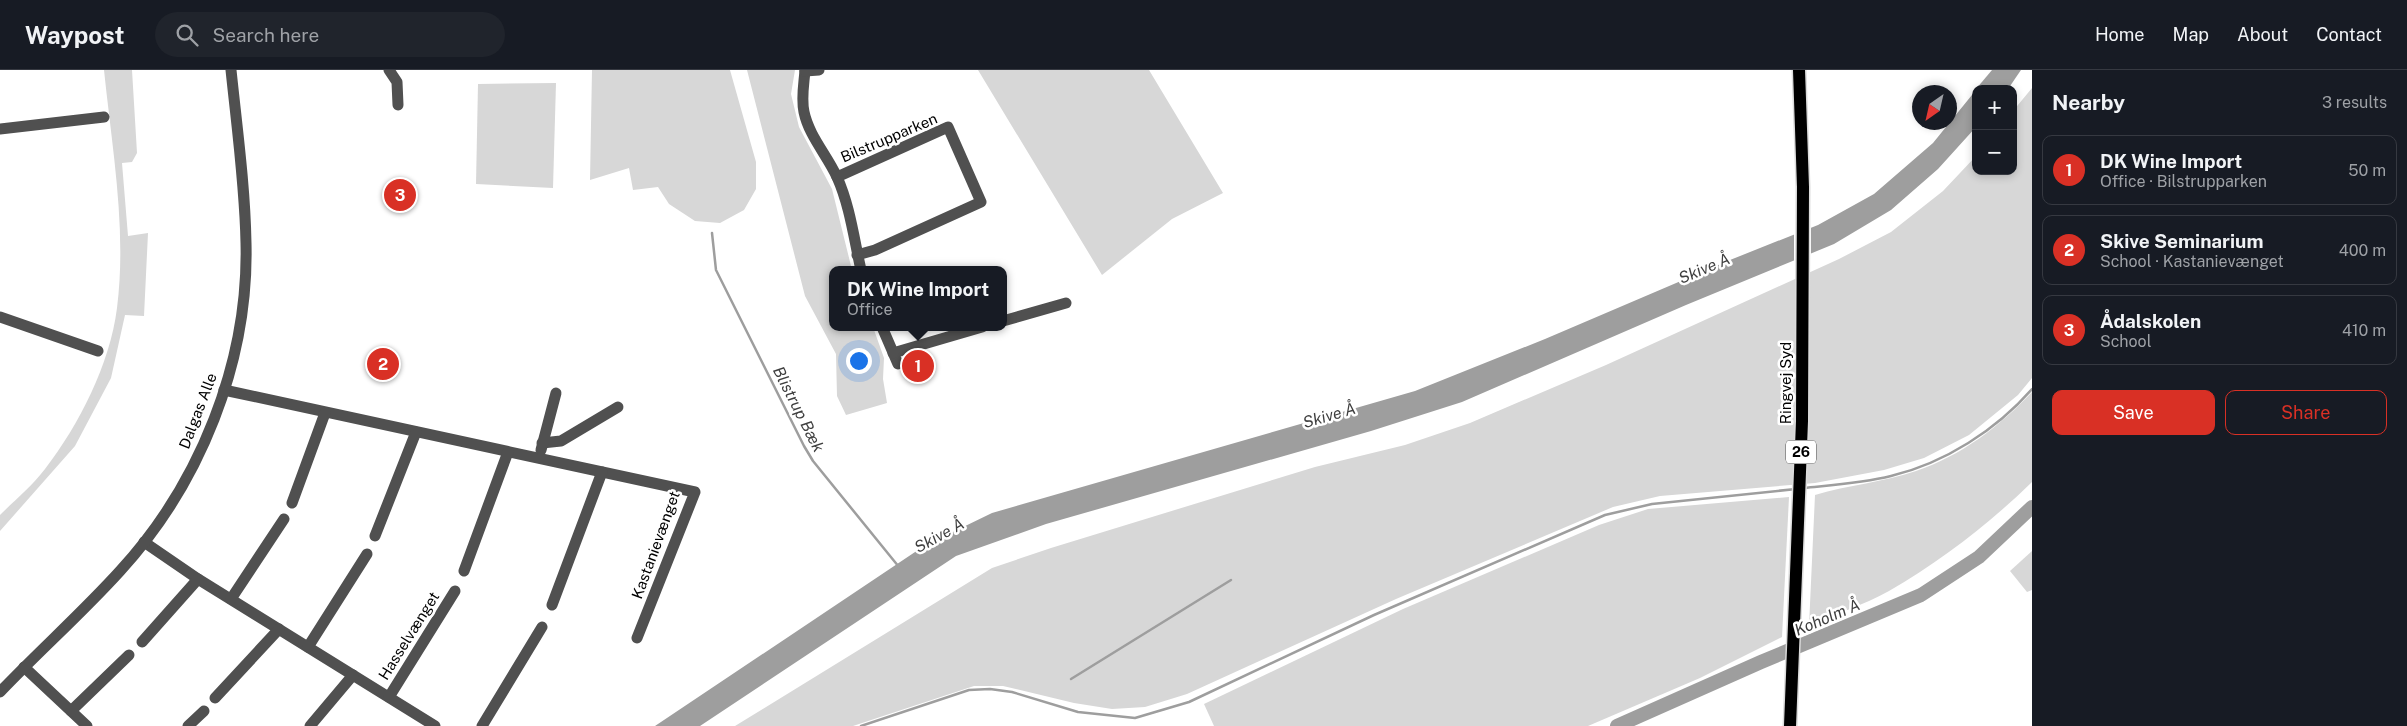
<!DOCTYPE html>
<html lang="en">
<head>
<meta charset="utf-8">
<style>
  :root { --surface:#171b24; --page:#20242c; --text:#f1f3f6; --muted:#9ea1a6; --line:#363941; --accent:#d93025 }
  body { margin:0; font-family:"Public Sans",sans-serif; background:var(--page); color:var(--text) }
  .controls { position:absolute; right:15px; top:15px; display:grid; overflow:hidden; border-radius:10px; box-shadow:0 2px 8px #0003 }
  .controls button { width:45px; height:45px; display:grid; place-items:center; padding:0; border:0; border-bottom:1px solid var(--line); background:var(--surface); color:var(--text); font:25px sans-serif }
  .compass { position:absolute; left:1912px; top:15px; width:45px; height:45px; border-radius:50%; background:var(--surface); box-shadow:0 2px 8px #0003; rotate:214deg }
  .you { position:absolute; left:858px; top:290px; width:18px; height:18px; margin:-12px; border:4px solid #fff; border-radius:50%; background:#1a73e8; box-shadow:0 0 0 8px #1a73e833 }
  .badge { display:grid; place-items:center; width:32px; height:32px; border-radius:50%; background:var(--accent); color:#fff; font-size:16px; font-weight:700 }
  .pin { position:absolute; translate:-50% -50%; border:2px solid #fff; box-shadow:0 1px 5px #0006 }
  .popup { position:absolute; left:829px; top:196px; width:178px; height:65px; box-sizing:border-box; display:grid; place-content:center; border-radius:10px; background:var(--surface); filter:drop-shadow(0 1px 4px #0005); font-size:16px; white-space:nowrap; color:var(--muted) }
  .popup b { font-size:19px; color:var(--text) }
  .popup::after { content:''; position:absolute; left:50%; top:100%; margin-left:-10px; border:10px solid transparent; border-top-color:var(--surface) }
  .list { margin:0; padding:0; list-style:none }
  h2 { display:flex; justify-content:space-between; align-items:center; height:65px; margin:0; padding:0 20px; font-size:21px }
  h2 small { font-size:16px; font-weight:400; color:var(--muted) }
  .list li { display:grid; grid-template-columns:32px 1fr auto; gap:15px; align-items:center; box-sizing:border-box; height:70px; margin:0 10px 10px; padding:0 10px; border:1px solid var(--line); border-radius:10px }
  .list b { display:block; font-size:19px; white-space:nowrap }
  .list p { margin:0; font-size:16px; white-space:nowrap; color:var(--muted) }
  .list em { font-size:16px; font-style:normal; color:var(--muted) }
  .actions { display:flex; gap:10px; padding:15px 20px }
  .actions a { flex:1; padding:11px 0; border:1px solid var(--accent); border-radius:10px; text-align:center; font-size:18px; color:var(--accent) }
  .actions .main { background:var(--accent); color:#fff }
  .icon { flex:none; width:28px; height:28px; fill:none; stroke:currentColor; stroke-width:2; stroke-linecap:round; stroke-linejoin:round }
  .map { position:relative; flex:none; width:2032px; height:656px; overflow:hidden }
  header { display:flex; align-items:center; gap:30px; box-sizing:border-box; height:70px; padding:0 25px; background:var(--surface); border-bottom:1px solid var(--line) }
  header strong { font-size:24px }
  nav { display:flex; gap:28px; margin-inline-start:auto; font-size:18px }
  .search { width:350px; height:45px; background:var(--page); display:flex; align-items:center; gap:12px; box-sizing:border-box; padding:0 18px; border-radius:28px; color:var(--muted); font-size:19px }
  main { display:flex }
  aside { flex:1; background:var(--surface) }
  .map>svg:first-child { display:block }
  .green { fill:#d7d7d7 }
  .water { fill:#9e9e9e }
  .pier { fill:#fff }
  .lines { fill:none; stroke-linecap:round; stroke-linejoin:round }
  .stream { stroke:#9e9e9e; stroke-width:2.5 }
  .river { stroke:#9e9e9e; stroke-width:14 }
  .major-casing { stroke:#dbdbdb; stroke-width:15 }
  .minor { stroke:#505050; stroke-width:11 }
  .major { stroke:#000; stroke-width:12 }
  .labels { text-anchor:middle; stroke-width:5; stroke-linejoin:round; paint-order:stroke }
  .shield { fill:#fff; stroke:#4c4c4c; stroke-width:1 }
  .shield-label { font-size:14px; font-weight:bold; fill:#000 }
  .street-label { font-size:15px; fill:#000; stroke:#fff }
  .water-label { font-size:16px; font-style:italic; fill:#3f3f3f; stroke:#fff }
</style>
</head>
<body>
<header>
<strong>Waypost</strong>
<div class="search"><svg class="icon" aria-label="search" viewBox="0 0 24 24"><circle cx="10" cy="10" r="6"/><path d="M15 15l6 6"/></svg>Search here</div>
<nav><a>Home</a><a>Map</a><a>About</a><a>Contact</a></nav>
</header>
<main>
<div class="map">
<svg width="2032" height="656" viewBox="0 0 2032 656">
  <rect width="100%" height="100%" fill="#fff"/>
  <g class="green">
    <path d="M104,0H132L137,83L132,92L122,93L128,166L148,163L144,246L125,245L111,308L75,376L0,461V445C15,430 32,416 45,399C79,355 110,294 117,238C127,160 112,78 104,0Z"/>
    <polygon points="592,0 730,0 756,92 756,119 744,140 720,153 695,151 669,134 658,117 633,120 629,98 590,110"/>
    <polygon points="747,0 795,0 791,24 799,57 832,119 852,200 833,200 833,257 873,257 884,288 883,309 887,333 846,345 837,326 836,284 805,226"/>
    <polygon points="978,0 1149,0 1223,123 1172,149 1102,205"/>
    <polygon points="556,13 553,118 476,114 478,14"/>
    <polygon points="2032,18 2032,308 2018,325 1969,365 1924,388 1884,400 1815,413 1660,426 1613,437 1396,529 1187,624 1145,637 1112,639 1074,633 1003,616 974,616 853,656 735,656 992,498 1051,478 1315,397 1405,375 1470,353 1606,295 1839,189 1891,162 1943,121 1976,86 1976,101 2013,101 2013,41"/>
    <path d="M2032,322V412C1990,453 1941,491 1889,521C1864,535 1835,544 1809,556L1815,425C1848,415 1884,412 1916,401C1961,386 2000,356 2032,322Z"/>
    <polygon points="1789,427 1782,567 1700,608 1588,656 1214,656 1204,634 1403,539 1599,455 1648,439"/>
    <polygon points="2032,481 2032,520 2027,522 2010,501"/>
  </g>
  <g class="water">
    <polygon points="1992,0 2021,0 2008,19 1976,19"/>
    <polygon points="1976,20 1976,57 1938,99 1891,140 1834,174 1686,235 1462,332 1371,361 1046,454 956,486 700,656 655,656 924,476 992,443 1415,321 1545,269 1730,190 1818,155 1874,124 1933,73"/>
  </g>
  <polygon class="pier" points="1811,155 1811,187 1794,194 1794,162"/>
  <g class="lines">
    <g class="stream">
      <polyline points="712,163 716,200 804,376 813,391 899,497"/>
      <path d="M1804,418C1833,415 1863,413 1891,406C1945,393 1996,360 2032,319"/>
      <polyline points="1071,609 1231,510"/>
      <polyline points="861,656 969,620 990,619 1012,622 1078,642 1135,648 1189,632 1374,545 1605,445 1652,434 1796,419"/>
    </g>
    <polyline class="river" points="1617,656 1761,592 1921,525 1979,487 2032,437"/>
    <g class="major-casing">
      <polyline id="major" points="1790,656 1802,351 1803,117 1799,0"/>
    </g>
    <g class="minor">
      <polyline points="389,0 397,12 398,35"/>
      <path d="M805,0C804,14 801,28 804,42C809,66 827,85 837,107C850,136 854,169 861,200"/>
      <polyline points="805,1 819,0"/>
      <polyline points="0,59 104,47"/>
      <polyline points="837,107 948,57 981,132 875,180 857,185"/>
      <polyline points="0,247 98,281"/>
      <polyline points="1003,251 1066,233"/>
      <polyline points="882,257 898,294"/>
      <polyline points="893,283 982,257"/>
      <polyline points="224,320 695,422 637,568"/>
      <polyline points="542,373 561,371 618,337"/>
      <polyline points="541,380 556,323"/>
      <polyline points="292,433 325,343"/>
      <polyline points="375,466 416,362"/>
      <polyline points="144,472 198,509 435,656"/>
      <polyline points="464,501 508,382"/>
      <polyline points="231,529 284,449"/>
      <polyline points="552,535 602,402"/>
      <polyline points="142,572 198,509"/>
      <polyline points="308,577 367,484"/>
      <polyline points="24,597 87,656"/>
      <path d="M0,622C39,581 82,543 120,501C200,414 249,292 246,173C245,116 237,58 231,0"/>
      <polyline points="389,627 455,521"/>
      <polyline points="215,628 279,559"/>
      <polyline points="71,641 129,585"/>
      <polyline points="188,656 204,641"/>
      <polyline points="310,656 353,605"/>
      <polyline points="482,656 542,557"/>
    </g>
    <use href="#major" class="major"/>
  </g>
  <g class="labels">
    <rect class="shield" x="1786" y="370.5" width="30" height="23" rx="4"/>
    <g class="shield-label">
      <text x="1801" y="387">26</text>
    </g>
    <g class="street-label">
      <text transform="translate(889 68) rotate(-23)" y="5">Bilstrupparken</text>
      <text transform="translate(1786 313) rotate(-90)" y="5">Ringvej Syd</text>
      <text transform="translate(198 341) rotate(-69)" y="5">Dalgas Alle</text>
      <text transform="translate(656 475) rotate(-70)" y="5">Kastanievænget</text>
      <text transform="translate(409 566) rotate(-58)" y="5">Hasselvænget</text>
    </g>
    <g class="water-label">
      <text transform="translate(1704 198) rotate(-23)" y="6">Skive Å</text>
      <text transform="translate(799 339) rotate(63)" y="6">Blistrup Bæk</text>
      <text transform="translate(1329 345) rotate(-16)" y="6">Skive Å</text>
      <text transform="translate(939 465) rotate(-29)" y="6">Skive Å</text>
      <text transform="translate(1827 547) rotate(-23)" y="6">Koholm Å</text>
    </g>
  </g>
</svg>
<div class="controls">
<button>+</button>
<button>−</button>
</div>
<svg class="compass" viewBox="-18 -18 36 36"><path d="M0-13l5 13h-10z" fill="#e53935"/><path d="M0 13l5-13h-10z" fill="#9ea1a6"/></svg>
<div class="you"></div>
<div class="pin badge" style="left:918px;top:296px">1</div>
<div class="popup"><b>DK Wine Import</b>Office</div>
<div class="pin badge" style="left:383px;top:294px">2</div>
<div class="pin badge" style="left:400px;top:125px">3</div>
</div>
<aside>
<h2>Nearby<small>3 results</small></h2>
<ul class="list">
<li><span class="badge">1</span><div><b>DK Wine Import</b><p>Office · Bilstrupparken</p></div><em>50 m</em></li>
<li><span class="badge">2</span><div><b>Skive Seminarium</b><p>School · Kastanievænget</p></div><em>400 m</em></li>
<li><span class="badge">3</span><div><b>Ådalskolen</b><p>School</p></div><em>410 m</em></li>
</ul>
<div class="actions"><a class="main">Save</a><a>Share</a></div>
</aside>
</main>
</body>
</html>
